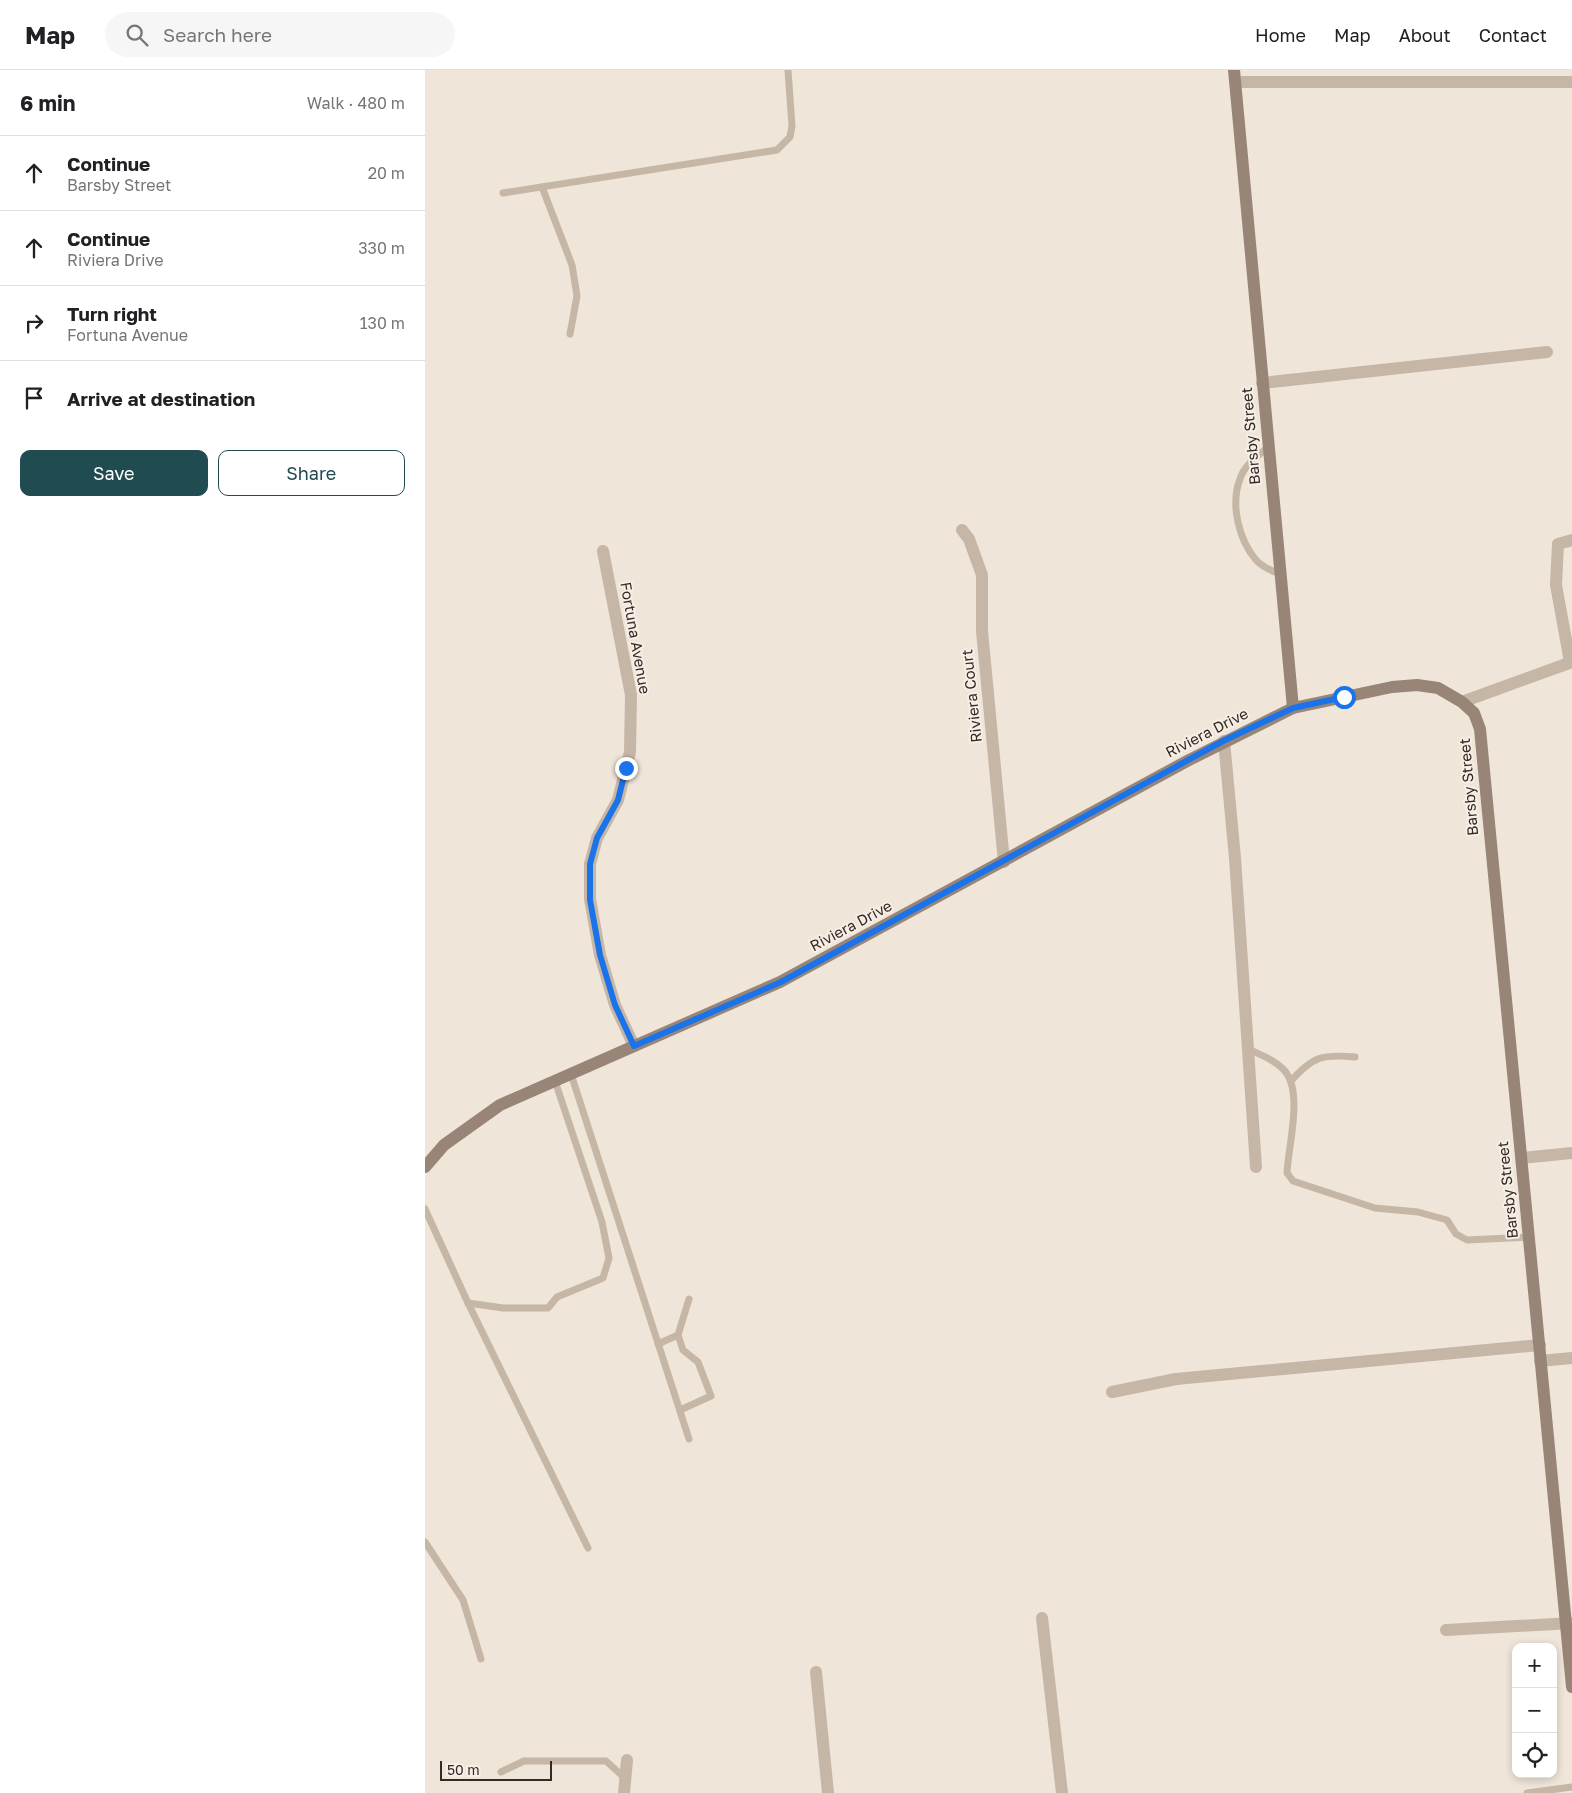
<!DOCTYPE html>
<html lang="en">
<head>
<meta charset="utf-8">
<style>
  :root { --surface:#fff; --page:#f6f6f6; --text:#202124; --muted:#757577; --line:#e0e0e0; --accent:#204b50 }
  body { margin:0; font-family:"Golos Text",sans-serif; background:var(--page); color:var(--text) }
  .controls { position:absolute; right:15px; bottom:15px; display:grid; overflow:hidden; border-radius:10px; box-shadow:0 2px 8px #0003 }
  .controls button { width:45px; height:45px; display:grid; place-items:center; padding:0; border:0; border-bottom:1px solid var(--line); background:var(--surface); color:var(--text); font:25px sans-serif }
  .scale { position:absolute; left:15px; bottom:12px; width:112px; box-sizing:border-box; padding-left:5px; border:2px solid #322b26; border-top:0; font-size:14px; line-height:18px; white-space:nowrap; color:#322b26; -webkit-text-stroke:4px #f7efe5; paint-order:stroke }
  .stop { position:absolute; width:15px; height:15px; margin:-11px; border:4px solid #1a73e8; border-radius:50%; background:#fff }
  .stop.end { background:#1a73e8; border-color:#fff; box-shadow:0 1px 5px #0008 }
  .list { margin:0; padding:0; list-style:none }
  h2 { display:flex; justify-content:space-between; align-items:center; height:65px; margin:0; padding:0 20px; font-size:21px }
  h2 small { font-size:16px; font-weight:400; color:var(--muted) }
  .list li { display:grid; grid-template-columns:32px 1fr auto; gap:15px; align-items:center; box-sizing:border-box; height:75px; padding:0 20px; border-top:1px solid var(--line) }
  .list b { display:block; font-size:19px; white-space:nowrap }
  .list p { margin:0; font-size:16px; white-space:nowrap; color:var(--muted) }
  .list em { font-size:16px; font-style:normal; color:var(--muted) }
  .actions { display:flex; gap:10px; padding:15px 20px }
  .actions a { flex:1; padding:11px 0; border:1px solid var(--accent); border-radius:10px; text-align:center; font-size:18px; color:var(--accent) }
  .actions .main { background:var(--accent); color:#fff }
  .icon { flex:none; width:28px; height:28px; fill:none; stroke:currentColor; stroke-width:2; stroke-linecap:round; stroke-linejoin:round }
  .map { position:relative; flex:none; width:1147px; height:1723px; overflow:hidden }
  header { display:flex; align-items:center; gap:30px; box-sizing:border-box; height:70px; padding:0 25px; background:var(--surface); border-bottom:1px solid var(--line) }
  header strong { font-size:24px }
  nav { display:flex; gap:28px; margin-inline-start:auto; font-size:18px }
  .search { width:350px; height:45px; background:var(--page); display:flex; align-items:center; gap:12px; box-sizing:border-box; padding:0 18px; border-radius:28px; color:var(--muted); font-size:19px }
  main { display:flex }
  aside { flex:1; background:var(--surface) }
  .map>svg:first-child { display:block }
  .lines { fill:none; stroke-linecap:round; stroke-linejoin:round }
  .lane { stroke:#c6b6a6; stroke-width:7 }
  .street { stroke:#c6b6a6; stroke-width:12 }
  .secondary { stroke:#998578; stroke-width:12 }
  .route { stroke:#1a73e8; stroke-width:6 }
  .labels { text-anchor:middle; stroke-width:4; stroke-linejoin:round; paint-order:stroke }
  .street-label { font-size:15px; fill:#322b26; stroke:#f7efe5 }
</style>
</head>
<body>
<header>
<strong>Map</strong>
<div class="search"><svg class="icon" aria-label="search" viewBox="0 0 24 24"><circle cx="10" cy="10" r="6"/><path d="M15 15l6 6"/></svg>Search here</div>
<nav><a>Home</a><a>Map</a><a>About</a><a>Contact</a></nav>
</header>
<main>
<aside>
<h2>6 min<small>Walk · 480 m</small></h2>
<ul class="list">
<li><svg class="icon" aria-label="ahead" viewBox="0 0 24 24"><path d="M12 20V5M6 11l6-6 6 6"/></svg><div><b>Continue</b><p>Barsby Street</p></div><em>20 m</em></li>
<li><svg class="icon" aria-label="ahead" viewBox="0 0 24 24"><path d="M12 20V5M6 11l6-6 6 6"/></svg><div><b>Continue</b><p>Riviera Drive</p></div><em>330 m</em></li>
<li><svg class="icon" aria-label="right" viewBox="0 0 24 24"><path d="M7 20v-9h11M14 6l5 5-5 5"/></svg><div><b>Turn right</b><p>Fortuna Avenue</p></div><em>130 m</em></li>
<li><svg class="icon" aria-label="arrive" viewBox="0 0 24 24"><path d="M6 21V4h12l-3 4 3 4H6"/></svg><div><b>Arrive at destination</b></div></li>
</ul>
<div class="actions"><a class="main">Save</a><a>Share</a></div>
</aside>
<div class="map">
<svg width="1147" height="1723" viewBox="0 0 1147 1723">
  <rect width="100%" height="100%" fill="#efe5d9"/>
  <g class="lines">
    <g class="lane">
      <polyline points="117,117 147,195 152,226 145,264"/>
      <polyline points="78,123 352,80 365,67 367,56 363,0"/>
      <path d="M843,377C833,386 819,395 815,409C805,435 814,470 831,490C837,497 847,501 855,504"/>
      <path d="M823,979C834,984 848,989 857,998C880,1018 863,1076 862,1103L868,1111L950,1138L993,1142L1022,1150L1031,1164L1042,1170L1104,1167"/>
      <polyline points="146,1004 264,1369"/>
      <path d="M866,1011C888,986 898,984 930,987"/>
      <polyline points="0,1139 43,1233 163,1478"/>
      <polyline points="43,1233 78,1238 123,1238 132,1227 178,1208 184,1188 177,1152 130,1011"/>
      <polyline points="233,1274 253,1265"/>
      <polyline points="255,1340 286,1326 273,1292 258,1280 253,1265 264,1229"/>
      <polyline points="0,1472 38,1530 56,1589"/>
      <polyline points="76,1702 99,1691 181,1691 200,1708"/>
      <polyline points="1102,1723 1147,1717"/>
    </g>
    <g class="street">
      <polyline points="810,12 1147,12"/>
      <polyline points="837,313 1122,282"/>
      <polyline points="537,460 544,469 557,505 557,561 579,792"/>
      <polyline points="178,481 206,625 205,682 193,730 172,768 165,794 165,829 175,885 190,935 209,976"/>
      <polyline points="1145,592 1131,515 1133,474 1147,470"/>
      <polyline points="1037,632 1147,592"/>
      <polyline points="799,671 810,788 831,1097"/>
      <polyline points="1096,1088 1147,1083"/>
      <polyline points="1115,1291 1147,1288"/>
      <polyline points="687,1322 751,1309 1115,1275"/>
      <polyline points="617,1548 637,1723"/>
      <polyline points="1021,1560 1147,1553"/>
      <polyline points="391,1602 403,1723"/>
      <polyline points="199,1723 202,1690"/>
    </g>
    <g class="secondary">
      <polyline points="809,0 868,638"/>
      <polyline points="0,1097 19,1075 75,1035 355,912 764,690 868,638 967,617 992,615 1013,618 1037,632 1049,643 1055,659 1147,1617"/>
    </g>
  </g>
  <g class="lines">
    <polyline class="route" points="201,698 193,730 172,768 165,794 165,830 175,885 190,935 209,976 356,912 798,671 868,638 919,627"/>
  </g>
  <g class="labels">
    <g class="street-label">
      <text transform="translate(826 366) rotate(-95)" y="5">Barsby Street</text>
      <text transform="translate(210 568) rotate(80)" y="5">Fortuna Avenue</text>
      <text transform="translate(547 626) rotate(-96)" y="5">Riviera Court</text>
      <text transform="translate(782 663) rotate(-27)" y="5">Riviera Drive</text>
      <text transform="translate(1044 717) rotate(-95)" y="5">Barsby Street</text>
      <text transform="translate(426 856) rotate(-28)" y="5">Riviera Drive</text>
      <text transform="translate(1083 1120) rotate(-96)" y="5">Barsby Street</text>
    </g>
  </g>
</svg>
<div class="controls">
<button>+</button>
<button>−</button>
<button><svg class="icon" aria-label="locate" viewBox="0 0 24 24"><circle cx="12" cy="12" r="6"/><path d="M12 2v4M12 18v4M2 12h4M18 12h4"/></svg></button>
</div>
<div class="scale">50 m</div>
<div class="stop" style="left:919px;top:627px"></div>
<div class="stop end" style="left:201px;top:698px"></div>
</div>
</main>
</body>
</html>
